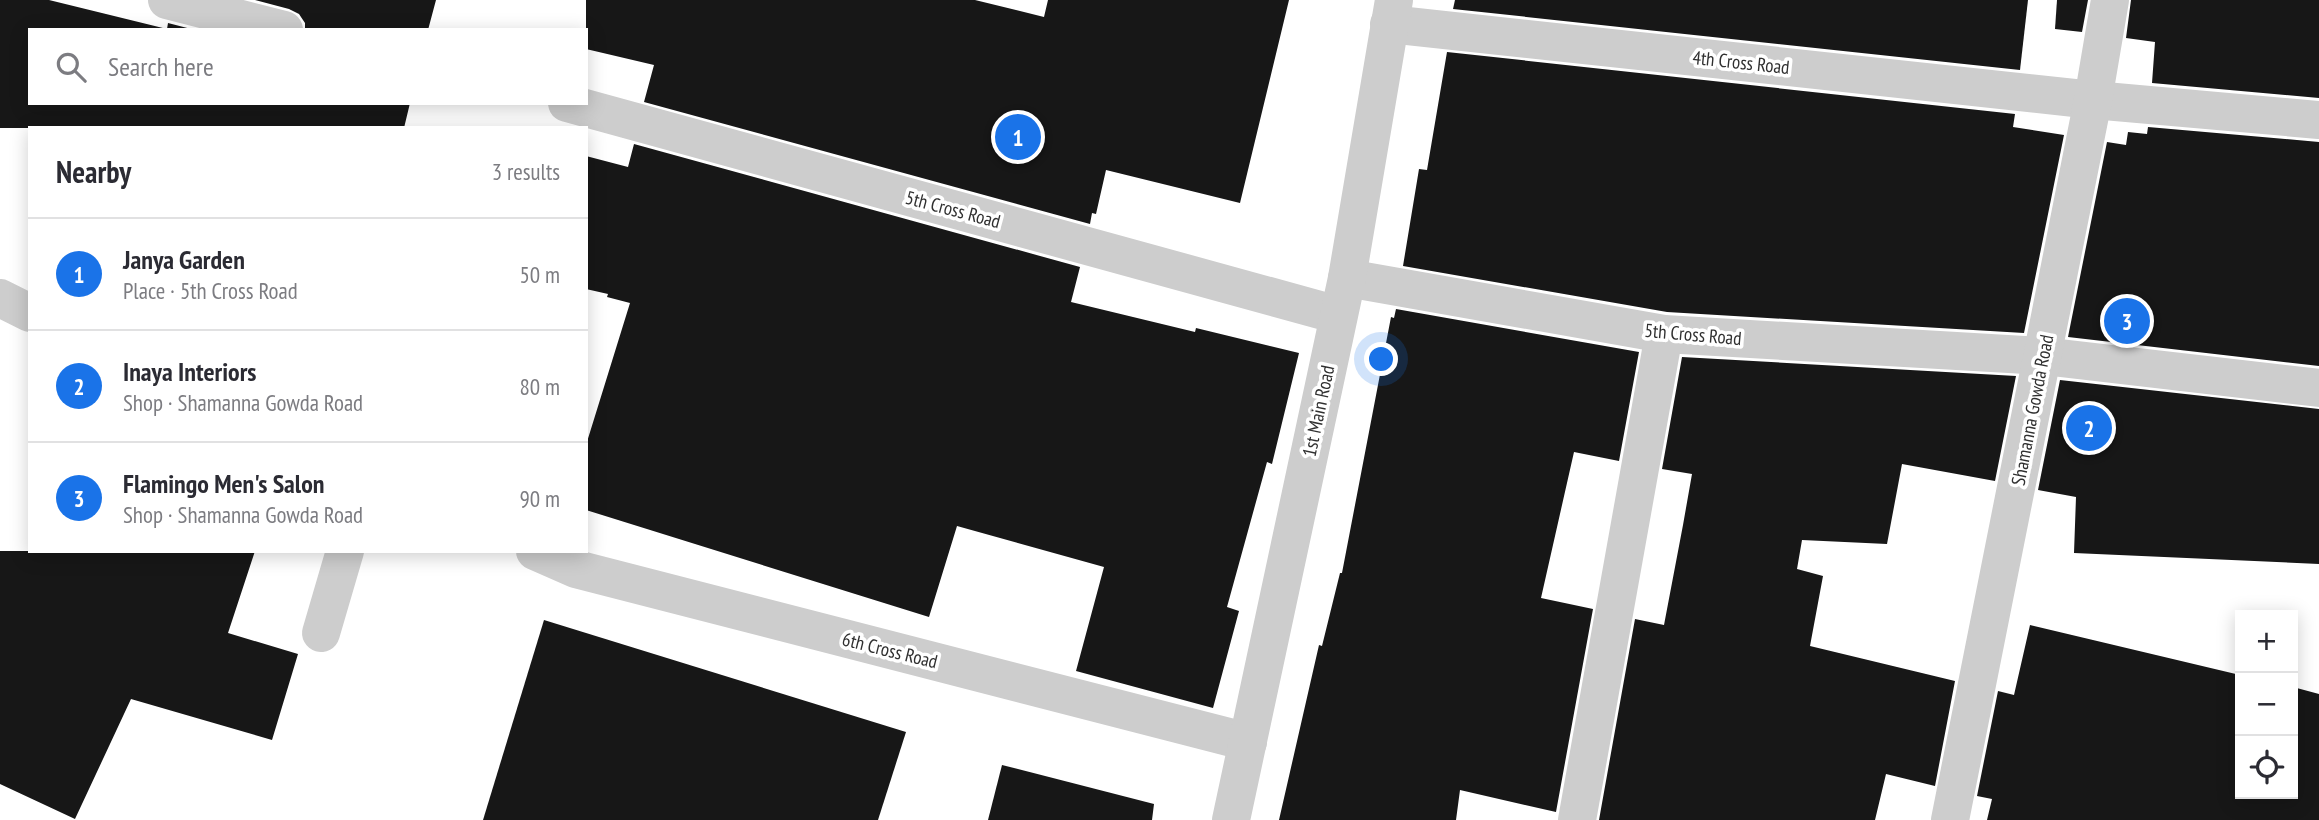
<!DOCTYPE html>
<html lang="en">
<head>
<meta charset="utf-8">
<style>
  :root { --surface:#fff; --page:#f2f2f3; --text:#2b2b33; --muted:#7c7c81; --line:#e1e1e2; --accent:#1a73e8 }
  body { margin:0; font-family:"PT Sans Narrow",sans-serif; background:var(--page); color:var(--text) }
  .controls { position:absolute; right:21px; bottom:21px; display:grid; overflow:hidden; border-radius:0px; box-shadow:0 4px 18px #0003 }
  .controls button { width:63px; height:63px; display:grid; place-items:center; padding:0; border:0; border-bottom:2px solid var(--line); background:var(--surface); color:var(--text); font:35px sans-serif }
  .you { position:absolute; left:1382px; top:360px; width:24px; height:24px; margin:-18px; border:5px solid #fff; border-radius:50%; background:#1a73e8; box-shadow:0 0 0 10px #1a73e833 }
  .badge { display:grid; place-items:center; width:46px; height:46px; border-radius:50%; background:var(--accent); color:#fff; font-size:23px; font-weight:700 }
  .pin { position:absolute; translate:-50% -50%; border:4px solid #fff; box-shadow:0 2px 7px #0006 }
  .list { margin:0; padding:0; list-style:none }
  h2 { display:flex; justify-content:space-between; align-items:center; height:91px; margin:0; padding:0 28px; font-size:30px }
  h2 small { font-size:23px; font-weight:400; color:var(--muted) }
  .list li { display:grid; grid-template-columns:46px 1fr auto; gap:21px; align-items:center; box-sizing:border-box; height:112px; padding:0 28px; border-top:2px solid var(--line) }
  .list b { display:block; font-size:26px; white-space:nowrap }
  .list p { margin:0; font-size:23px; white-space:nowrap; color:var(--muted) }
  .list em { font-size:23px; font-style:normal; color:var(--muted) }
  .icon { flex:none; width:38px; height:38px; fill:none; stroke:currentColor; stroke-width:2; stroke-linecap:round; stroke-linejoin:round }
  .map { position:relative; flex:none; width:2319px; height:820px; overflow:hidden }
  .search { position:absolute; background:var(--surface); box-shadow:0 4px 18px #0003; left:28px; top:28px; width:560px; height:77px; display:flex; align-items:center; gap:18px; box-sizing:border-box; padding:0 24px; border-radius:0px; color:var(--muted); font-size:26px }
  .panel { position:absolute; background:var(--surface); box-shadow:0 4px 18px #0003; left:28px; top:126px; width:560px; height:427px; border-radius:0px }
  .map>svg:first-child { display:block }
  .building { fill:#171717 }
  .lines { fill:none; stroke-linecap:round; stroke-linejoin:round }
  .street { stroke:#cdcdcd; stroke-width:38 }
  .labels { text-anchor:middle; stroke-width:7; stroke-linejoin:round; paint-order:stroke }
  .street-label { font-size:19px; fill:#303030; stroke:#fff }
</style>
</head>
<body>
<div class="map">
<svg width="2319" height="820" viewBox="0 0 2319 820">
  <rect width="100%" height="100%" fill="#fff"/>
  <g class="building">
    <polygon points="0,0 49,0 167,29 168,23 195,30 30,30 30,103 410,103 404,128 0,128"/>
    <polygon points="255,0 436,0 428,30 305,30 305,23 299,14 289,9"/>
    <polygon points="586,0 975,0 1044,17 1048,0 1289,0 1240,203 1106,170 1096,214 1092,213 1090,224 644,102 654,65 586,49"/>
    <polygon points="1455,0 2028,0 2020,70 1453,9"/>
    <polygon points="2057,0 2088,0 2082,32 2055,29"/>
    <polygon points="2131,0 2319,0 2319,98 2152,83 2155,42 2126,38"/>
    <polygon points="1447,52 2015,114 2013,127 2064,135 2024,333 1667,312 1403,266 1419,169 1427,170"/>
    <polygon points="2148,127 2319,142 2319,366 2068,337 2107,142 2126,145 2128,132 2147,134"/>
    <polygon points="634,144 1080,267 1071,302 1195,332 1196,328 1299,353 1272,464 1267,462 1227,607 1239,611 1213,708 1076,671 1104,567 957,526 929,617 586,510 586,445 630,303 607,297 608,294 586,289 586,156 628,167"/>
    <polygon points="1396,309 1639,352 1619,461 1574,452 1541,598 1593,609 1556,812 1460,790 1456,820 1279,820 1319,645 1322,646 1340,573 1342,573 1391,317 1394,318"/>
    <polygon points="1682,357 2016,376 1995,481 1902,464 1887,544 1802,540 1797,569 1823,576 1810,646 1955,681 1935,786 1886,774 1875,820 1599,820 1635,619 1664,625 1683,525 1692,474 1662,469"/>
    <polygon points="2060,380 2319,409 2319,564 2074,553 2076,497 2038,490"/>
    <polygon points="0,551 255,551 228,633 298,654 272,740 131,699 75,819 0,784"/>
    <polygon points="544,620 906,732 878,820 483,820"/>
    <polygon points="2030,625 2240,675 2240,794 2293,794 2293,687 2319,694 2319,820 1987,820 1992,799 1977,796 1998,691 2014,695"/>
    <polygon points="1002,765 1154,804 1152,820 988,820"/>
  </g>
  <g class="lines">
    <g class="street">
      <polyline points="167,0 284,30"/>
      <polyline points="1389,24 2093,100 2319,120"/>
      <polyline points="567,103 1338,315"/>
      <polyline points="1347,278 1664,334 2043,356 2319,388"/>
      <polyline points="0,298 30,313"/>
      <polyline points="535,551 576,569 1248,742"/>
      <polyline points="321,633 345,551"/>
      <polyline points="1231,820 1347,278 1394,0"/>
      <polyline points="1577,820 1664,334"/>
      <polyline points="1950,820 2093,100 2110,0"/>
    </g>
  </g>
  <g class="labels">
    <g class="street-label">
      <text transform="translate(1741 62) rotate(6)" y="7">4th Cross Road</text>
      <text transform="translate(953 209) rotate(15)" y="7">5th Cross Road</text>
      <text transform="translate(1693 334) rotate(5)" y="7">5th Cross Road</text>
      <text transform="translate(2032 410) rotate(-79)" y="7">Shamanna Gowda Road</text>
      <text transform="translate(1318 411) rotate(-78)" y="7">1st Main Road</text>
      <text transform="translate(890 650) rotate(14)" y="7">6th Cross Road</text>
    </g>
  </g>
</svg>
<div class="controls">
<button>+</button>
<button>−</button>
<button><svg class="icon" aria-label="locate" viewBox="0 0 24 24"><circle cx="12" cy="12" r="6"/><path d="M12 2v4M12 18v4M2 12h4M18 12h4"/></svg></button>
</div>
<div class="you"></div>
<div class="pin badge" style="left:1018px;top:137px">1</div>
<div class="pin badge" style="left:2089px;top:428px">2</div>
<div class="pin badge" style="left:2127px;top:321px">3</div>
<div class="search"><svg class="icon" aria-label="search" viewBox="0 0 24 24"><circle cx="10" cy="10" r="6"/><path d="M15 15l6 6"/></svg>Search here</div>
<section class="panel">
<h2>Nearby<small>3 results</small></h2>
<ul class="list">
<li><span class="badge">1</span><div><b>Janya Garden</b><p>Place · 5th Cross Road</p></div><em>50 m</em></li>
<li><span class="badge">2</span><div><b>Inaya Interiors</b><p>Shop · Shamanna Gowda Road</p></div><em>80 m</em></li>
<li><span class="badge">3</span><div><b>Flamingo Men's Salon</b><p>Shop · Shamanna Gowda Road</p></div><em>90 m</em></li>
</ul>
</section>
</div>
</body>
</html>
